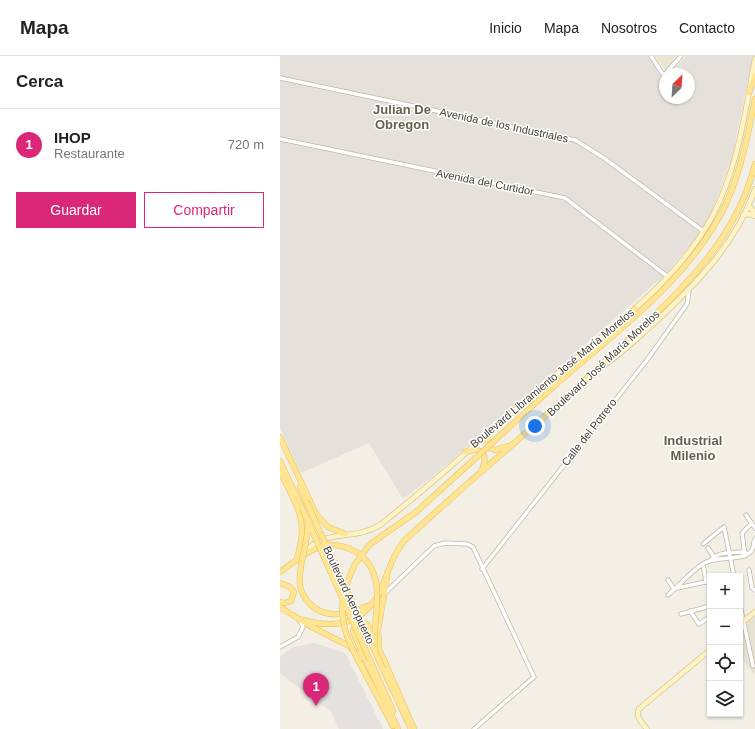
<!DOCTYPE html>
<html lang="es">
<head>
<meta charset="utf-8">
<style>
  :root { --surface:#fff; --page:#f2f2f2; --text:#222; --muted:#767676; --line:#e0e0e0; --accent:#db2777 }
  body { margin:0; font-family:Helvetica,sans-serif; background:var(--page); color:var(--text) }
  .controls { position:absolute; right:12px; bottom:12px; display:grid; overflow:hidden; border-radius:0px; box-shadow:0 1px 3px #0004 }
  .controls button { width:36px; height:36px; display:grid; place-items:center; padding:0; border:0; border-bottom:1px solid var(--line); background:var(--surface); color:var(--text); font:20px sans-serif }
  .compass { position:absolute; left:379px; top:12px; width:36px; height:36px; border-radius:50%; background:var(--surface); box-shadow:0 1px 3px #0004; rotate:25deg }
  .you { position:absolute; left:255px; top:370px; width:14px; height:14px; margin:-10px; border:3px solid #fff; border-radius:50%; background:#1a73e8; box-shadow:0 0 0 6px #1a73e833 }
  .badge { display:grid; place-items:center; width:26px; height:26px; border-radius:50%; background:var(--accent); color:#fff; font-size:13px; font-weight:700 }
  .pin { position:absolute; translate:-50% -33px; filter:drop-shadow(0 1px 2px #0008) }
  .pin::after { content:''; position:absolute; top:21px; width:14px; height:12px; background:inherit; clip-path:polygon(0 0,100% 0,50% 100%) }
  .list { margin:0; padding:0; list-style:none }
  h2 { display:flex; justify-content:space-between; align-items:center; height:52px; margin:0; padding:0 16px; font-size:17px }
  h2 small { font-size:13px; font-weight:400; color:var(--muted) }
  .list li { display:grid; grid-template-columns:26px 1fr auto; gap:12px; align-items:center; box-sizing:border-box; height:72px; padding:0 16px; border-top:1px solid var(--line) }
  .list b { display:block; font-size:15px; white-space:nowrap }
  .list p { margin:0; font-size:13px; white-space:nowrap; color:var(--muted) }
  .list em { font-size:13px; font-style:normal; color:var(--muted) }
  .actions { display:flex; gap:8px; padding:12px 16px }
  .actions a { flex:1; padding:9px 0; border:1px solid var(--accent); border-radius:0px; text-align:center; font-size:14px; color:var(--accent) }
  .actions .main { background:var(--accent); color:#fff }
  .icon { flex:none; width:22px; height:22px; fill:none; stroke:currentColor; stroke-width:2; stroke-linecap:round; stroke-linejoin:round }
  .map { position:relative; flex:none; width:475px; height:673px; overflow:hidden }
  header { display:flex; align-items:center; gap:24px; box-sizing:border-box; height:56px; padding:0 20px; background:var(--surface); border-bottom:1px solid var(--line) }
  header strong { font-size:19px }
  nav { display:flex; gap:22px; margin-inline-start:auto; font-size:14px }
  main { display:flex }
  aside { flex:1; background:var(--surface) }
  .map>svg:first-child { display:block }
  .residential { fill:#e7e1d3 }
  .industrial { fill:#e5e1da }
  .education { fill:#ece5cf }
  .parking { fill:#e4e1de }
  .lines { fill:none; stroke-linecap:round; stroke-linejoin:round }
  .street-casing { stroke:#beb7a8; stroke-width:5 }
  .secondary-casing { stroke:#d4c495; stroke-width:6 }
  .primary-casing { stroke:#e4c262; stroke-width:6 }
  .street { stroke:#fff; stroke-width:3.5 }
  .secondary { stroke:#fff3c3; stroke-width:4.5 }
  .primary { stroke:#ffe492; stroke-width:5 }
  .primary-bridge-casing { stroke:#e4c262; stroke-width:6; stroke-linecap:butt }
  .primary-bridge { stroke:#ffe492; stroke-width:5 }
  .labels { text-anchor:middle; stroke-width:3; stroke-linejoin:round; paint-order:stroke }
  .street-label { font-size:11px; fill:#454035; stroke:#fff }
  .quarter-label { font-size:13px; font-weight:bold; fill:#685e4c; stroke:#fff }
</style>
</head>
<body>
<header>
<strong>Mapa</strong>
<nav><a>Inicio</a><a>Mapa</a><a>Nosotros</a><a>Contacto</a></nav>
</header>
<main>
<aside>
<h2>Cerca<small></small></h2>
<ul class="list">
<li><span class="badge">1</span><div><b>IHOP</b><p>Restaurante</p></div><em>720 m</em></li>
</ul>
<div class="actions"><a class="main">Guardar</a><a>Compartir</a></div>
</aside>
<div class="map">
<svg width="475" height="673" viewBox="0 0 475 673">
  <rect width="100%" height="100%" fill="#f3efe5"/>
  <polygon class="residential" points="475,552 475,619 460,601 460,565"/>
  <polygon class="industrial" points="0,0 369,0 383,23 385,22 385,42 409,42 409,18 389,18 406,0 473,0 452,102 427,168 386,218 151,422 123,443 89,387 21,417 0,372"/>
  <polygon class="education" points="375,0 399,0 385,14"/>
  <polygon class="parking" points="34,587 65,597 103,673 59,673 51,656 0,617 0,601 13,591"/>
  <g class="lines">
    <g class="street-casing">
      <g id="street">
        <polyline points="371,0 384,20 385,18"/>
        <polyline points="385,18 401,0"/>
        <polyline points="0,22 295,84 324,102 423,175"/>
        <polyline points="0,83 285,142 387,220"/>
        <polyline points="466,459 475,472"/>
        <polyline points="423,488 444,471 454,520"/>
        <polyline points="428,492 434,501"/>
        <polyline points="465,500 462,477 471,468"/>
        <path d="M431,504C438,495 454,497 465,496"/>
        <polyline points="423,508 426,526"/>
        <polyline points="202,513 367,304 407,248 409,235"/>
        <polyline points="469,514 472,532 475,534"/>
        <polyline points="388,524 394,533"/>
        <polyline points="397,532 430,525"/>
        <polyline points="104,538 154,490 165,487 187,488 193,491 254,621 194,673"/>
        <path d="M388,539C400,529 410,516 423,508C435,499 465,506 472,494C474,491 473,487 475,483"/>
        <polyline points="460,549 473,610"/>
        <polyline points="410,555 419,568 430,561"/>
        <polyline points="401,558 430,550"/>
        <polyline points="0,591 18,581 23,571 20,564"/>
      </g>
    </g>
    <g class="secondary-casing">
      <g id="secondary">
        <polyline points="468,149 475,157"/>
        <polyline points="463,159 469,158 475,160"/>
        <path d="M317,314C337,302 354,285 371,270C414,230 456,189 475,133"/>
        <path d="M24,496C47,472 75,485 100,469C160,422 215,370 273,321C329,274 396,227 432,161C458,112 465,57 475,3"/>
        <polyline points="460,568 475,556"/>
        <path d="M367,673C362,667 355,660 359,653L430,594"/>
      </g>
    </g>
    <g class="primary-casing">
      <g id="primary">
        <polyline points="469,37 475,20"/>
        <polyline points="351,262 355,252"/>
        <polyline points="325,279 335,276"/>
        <path d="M273,331C335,276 409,225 446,148C461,114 468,79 475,43"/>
        <polyline points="212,374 207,383 210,392 215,394 228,390"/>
        <polyline points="0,381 36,458 48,471 65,478"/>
        <polyline points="185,396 196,393 203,397 205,405 202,414"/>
        <polyline points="0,405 22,452"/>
        <path d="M0,415C17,451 30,464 16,505"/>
        <polyline points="20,431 26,445"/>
        <polyline points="89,489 136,456 189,408"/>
        <polyline points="0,516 28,496 42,490"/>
        <polyline points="0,527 10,531 14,536 11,545 5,547 0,546"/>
        <path d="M21,534C34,564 62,562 87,550"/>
        <polyline points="0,551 30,570 67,589 83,602"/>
        <path d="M19,563C56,574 85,569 102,531C109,514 113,498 125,484C194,420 267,361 335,296C393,241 455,190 475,108"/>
        <polyline points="99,589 98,574 107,522"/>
        <polyline points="77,602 113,670"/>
        <polyline points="90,604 113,655"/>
        <polyline points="104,604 134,673"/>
        <polyline points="105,606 87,568 82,566 76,569 73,574 75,581 118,673"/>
        <polyline points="103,613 131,673"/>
      </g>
    </g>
    <use href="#street" class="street"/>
    <use href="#secondary" class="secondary"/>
    <use href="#primary" class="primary"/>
    <g class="primary-bridge-casing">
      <g id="primary-bridge">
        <polyline points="189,408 273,331"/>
        <polyline points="26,445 103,613"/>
        <polyline points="22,452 90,604"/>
        <path d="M44,489C55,488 66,490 76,496C111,518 91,560 95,593"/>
        <polyline points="65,532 74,510 89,489"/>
        <path d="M21,534C16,515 28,489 28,468"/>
        <path d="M63,543C60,565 67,583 77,602"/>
      </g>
    </g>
    <use href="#primary-bridge" class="primary-bridge"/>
  </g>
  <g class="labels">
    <g class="street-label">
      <text transform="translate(224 69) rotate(12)" y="4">Avenida de los Industriales</text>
      <text transform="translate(205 126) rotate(11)" y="4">Avenida del Curtidor</text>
      <text transform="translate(323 307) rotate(-43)" y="4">Boulevard José María Morelos</text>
      <text transform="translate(272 322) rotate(-40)" y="4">Boulevard Libramiento José María Morelos</text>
      <text transform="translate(309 376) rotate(-52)" y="4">Calle del Potrero</text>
      <text transform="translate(69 539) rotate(65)" y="4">Boulevard Aeropuerto</text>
    </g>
    <g class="quarter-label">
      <text x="122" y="58">Julian De<tspan x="122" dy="15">Obregon</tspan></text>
      <text x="413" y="389">Industrial<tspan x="413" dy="15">Milenio</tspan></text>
    </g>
  </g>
</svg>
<div class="controls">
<button>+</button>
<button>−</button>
<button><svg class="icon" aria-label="locate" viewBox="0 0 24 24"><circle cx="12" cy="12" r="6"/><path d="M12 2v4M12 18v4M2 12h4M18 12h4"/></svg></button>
<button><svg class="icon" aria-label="layers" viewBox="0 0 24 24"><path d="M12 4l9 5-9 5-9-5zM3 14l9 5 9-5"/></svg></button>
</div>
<svg class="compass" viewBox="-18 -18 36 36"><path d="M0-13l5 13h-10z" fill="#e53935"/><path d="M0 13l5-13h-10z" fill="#767676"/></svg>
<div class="you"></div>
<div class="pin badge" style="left:36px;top:650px">1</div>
</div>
</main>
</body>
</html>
